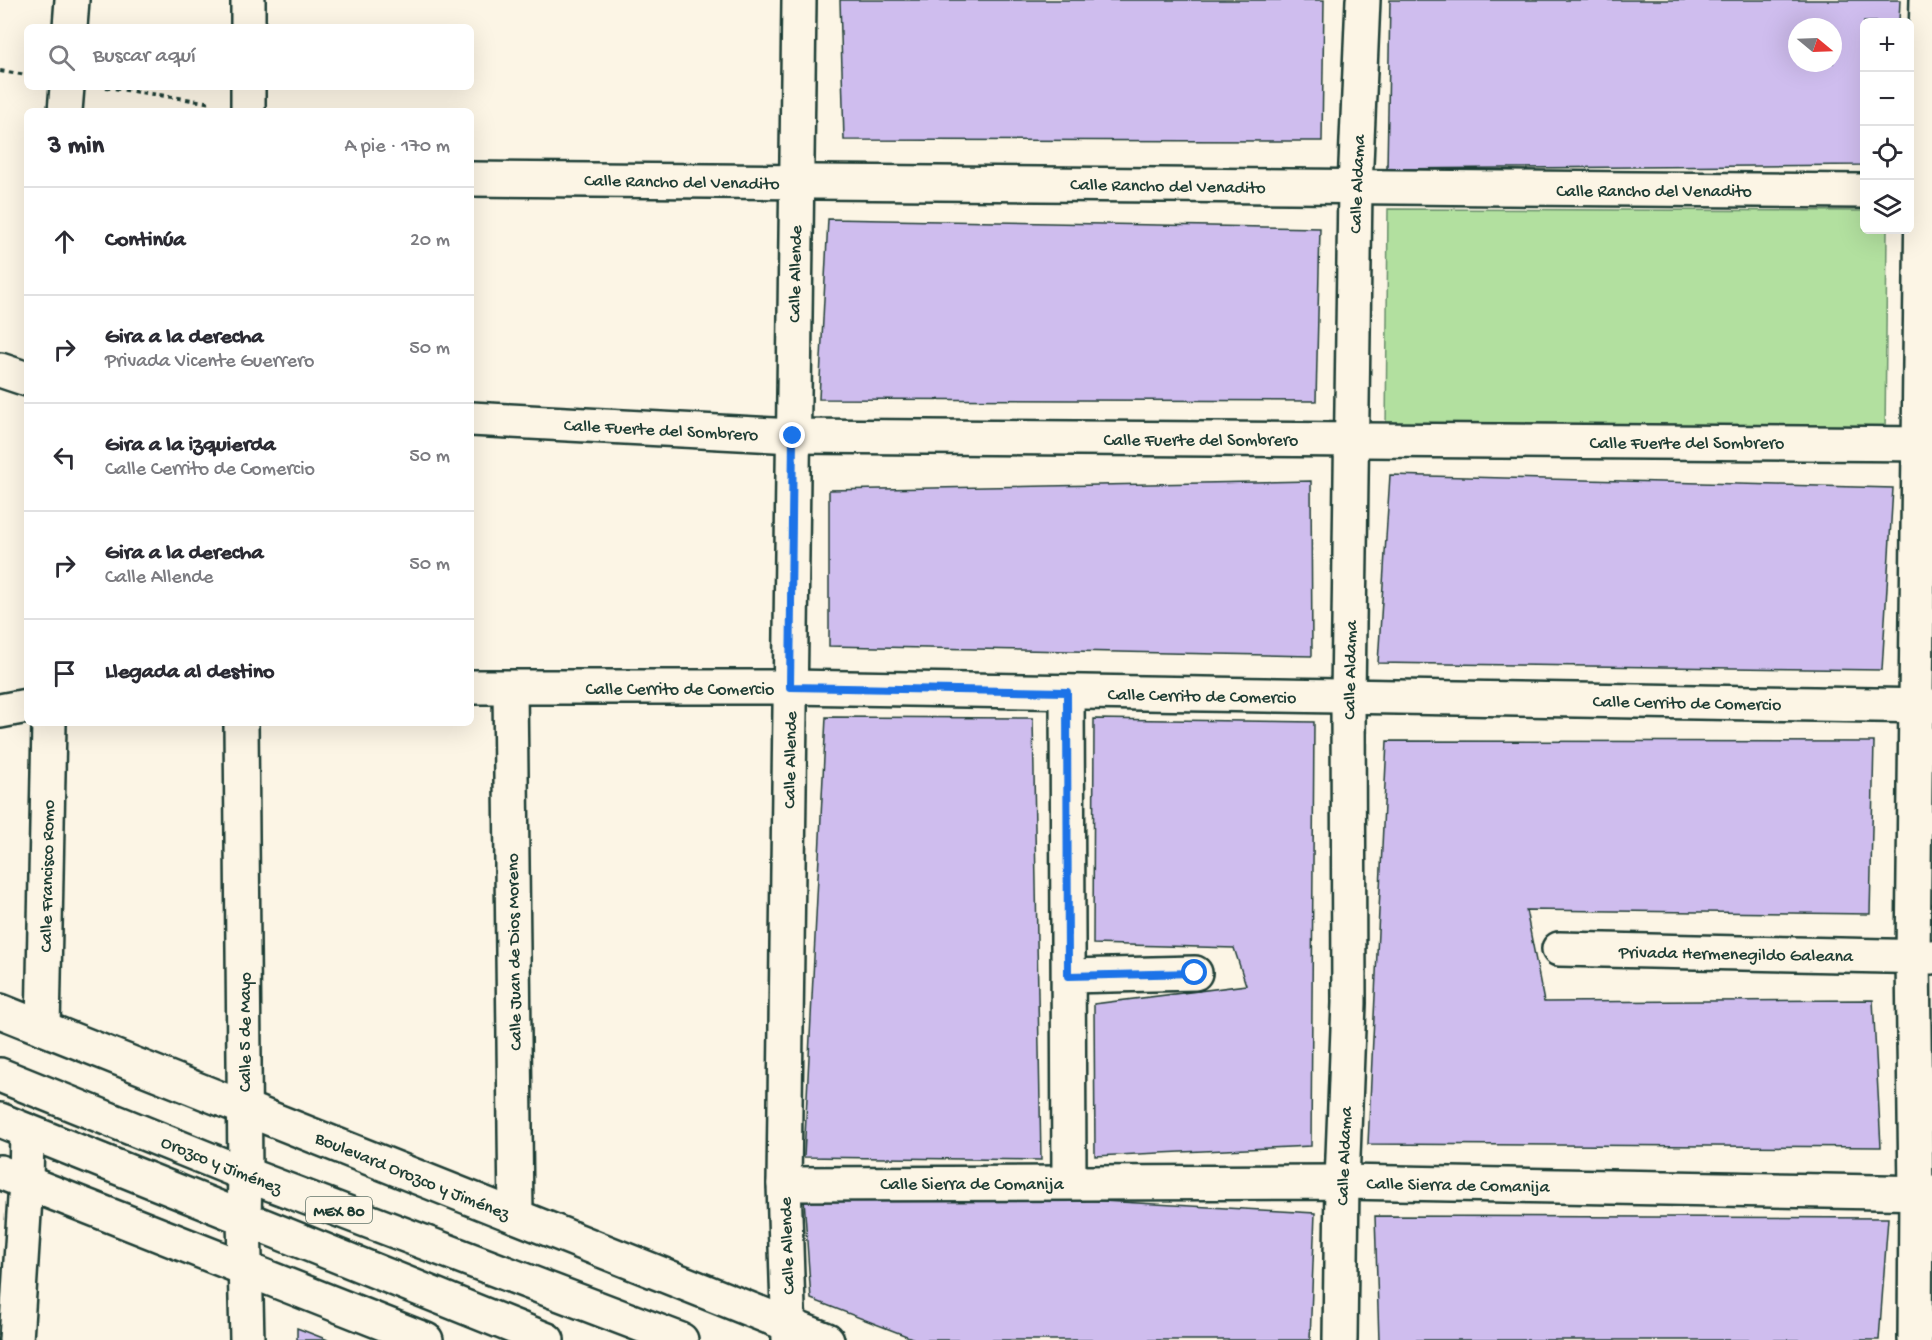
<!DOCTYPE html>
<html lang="es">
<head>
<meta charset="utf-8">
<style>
  :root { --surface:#fff; --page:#f2f2f3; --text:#2b2b33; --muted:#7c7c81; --line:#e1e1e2 }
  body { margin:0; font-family:"Gochi Hand",sans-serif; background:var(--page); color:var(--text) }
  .controls { position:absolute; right:18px; top:18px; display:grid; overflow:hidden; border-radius:9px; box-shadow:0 6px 24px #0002 }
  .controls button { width:54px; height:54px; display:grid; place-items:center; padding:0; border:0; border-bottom:2px solid var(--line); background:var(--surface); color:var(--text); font:30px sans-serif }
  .compass { position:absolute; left:1788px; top:18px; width:54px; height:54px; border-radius:50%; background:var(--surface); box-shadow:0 6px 24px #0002; rotate:109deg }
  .stop { position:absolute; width:18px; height:18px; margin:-14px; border:4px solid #1a73e8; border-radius:50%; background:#fff }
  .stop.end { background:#1a73e8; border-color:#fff; box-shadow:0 2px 6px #0008 }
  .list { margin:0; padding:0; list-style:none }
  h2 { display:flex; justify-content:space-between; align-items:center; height:78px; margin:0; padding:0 24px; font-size:26px }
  h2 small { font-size:20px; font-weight:400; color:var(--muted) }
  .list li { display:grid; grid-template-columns:39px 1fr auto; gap:18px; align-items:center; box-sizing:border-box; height:108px; padding:0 24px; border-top:2px solid var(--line) }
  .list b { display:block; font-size:22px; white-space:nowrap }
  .list p { margin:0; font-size:20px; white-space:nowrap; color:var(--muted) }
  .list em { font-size:20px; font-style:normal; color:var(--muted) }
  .icon { flex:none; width:33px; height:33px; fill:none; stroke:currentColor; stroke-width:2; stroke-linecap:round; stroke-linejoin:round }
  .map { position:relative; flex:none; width:1932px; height:1340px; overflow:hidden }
  .search { position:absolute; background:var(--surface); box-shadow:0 6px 24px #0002; left:24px; top:24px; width:450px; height:66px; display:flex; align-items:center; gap:15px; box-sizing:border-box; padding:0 21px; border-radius:9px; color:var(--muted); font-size:22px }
  .panel { position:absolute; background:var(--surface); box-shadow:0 6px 24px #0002; left:24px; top:108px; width:450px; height:618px; border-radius:9px }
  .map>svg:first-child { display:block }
  .green { fill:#b2e09f; stroke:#688e6a; stroke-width:1.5 }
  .building { fill:#cfbdee; stroke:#1f3d34; stroke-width:1.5; fill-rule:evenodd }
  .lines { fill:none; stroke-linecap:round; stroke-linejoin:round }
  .minor-casing { stroke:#1f3d34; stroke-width:38 }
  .highway-casing { stroke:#1f3d34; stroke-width:38 }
  .path { stroke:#1f3d34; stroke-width:4; stroke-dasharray:4.5 4.5; stroke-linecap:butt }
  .minor { stroke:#fcf5e5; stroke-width:33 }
  .highway { stroke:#fcf5e5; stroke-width:33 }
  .route { stroke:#1a73e8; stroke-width:8 }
  .labels { text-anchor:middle; stroke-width:4.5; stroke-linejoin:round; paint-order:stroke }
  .shield { fill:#fcf5e5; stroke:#617469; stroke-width:1.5 }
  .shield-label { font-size:16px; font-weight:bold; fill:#1f3d34 }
  .street-label { font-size:18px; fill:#1f3d34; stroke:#fcf5e5 }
</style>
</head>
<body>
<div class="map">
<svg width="1932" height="1340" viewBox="0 0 1932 1340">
  <rect width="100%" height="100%" fill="#fcf5e5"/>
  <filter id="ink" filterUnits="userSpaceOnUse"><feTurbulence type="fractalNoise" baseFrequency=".0167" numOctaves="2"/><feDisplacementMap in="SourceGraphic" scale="12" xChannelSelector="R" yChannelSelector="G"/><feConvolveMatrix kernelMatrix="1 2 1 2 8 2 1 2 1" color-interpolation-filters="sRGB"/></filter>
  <g filter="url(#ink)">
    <polygon class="green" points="1388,209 1864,211 1864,230 1887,230 1885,435 1386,433"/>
    <g class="building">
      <polygon points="840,0 1324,0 1322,141 844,140"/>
      <path d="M1390,0H1900L1899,22H1864V165L1387,169ZM1797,27H1833V63H1797Z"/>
      <polygon points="828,219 1320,228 1316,401 819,399"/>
      <polygon points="1390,475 1893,488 1882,670 1378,663"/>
      <polygon points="1311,481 1312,656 829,646 829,490"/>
      <polygon points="826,717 1033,718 1041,1160 804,1157"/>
      <polygon points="1094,719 1314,722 1311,1146 1095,1156 1094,1004 1246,985 1234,948 1093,944"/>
      <polygon points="1387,741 1874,742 1870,914 1526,910 1544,1002 1873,1000 1881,1147 1368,1144"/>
      <polygon points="803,1184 1315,1213 1310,1340 917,1340 811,1299"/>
      <polygon points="1375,1216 1888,1218 1879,1340 1379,1340"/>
      <polygon points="297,1328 328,1340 297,1340"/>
    </g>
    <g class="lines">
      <g class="minor-casing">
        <g id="minor">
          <polyline points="70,27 72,0"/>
          <polyline points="248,27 248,0"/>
          <polyline points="65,111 67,87"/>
          <polyline points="248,111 248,87"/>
          <polyline points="471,179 1864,191"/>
          <polyline points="0,370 27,379"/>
          <polyline points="471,419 793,436 1932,444"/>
          <polyline points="471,687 790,687 1932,706"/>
          <polyline points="510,688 516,1216"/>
          <polyline points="1067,692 1069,1182"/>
          <polyline points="0,711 27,706"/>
          <polyline points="241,723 245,1174 244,1219 247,1340"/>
          <polyline points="1559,949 1932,957"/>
          <polyline points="1069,976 1195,973"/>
          <polyline points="0,1011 827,1340"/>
          <polyline points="43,1028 49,723"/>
          <polyline points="0,1172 426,1340"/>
          <polyline points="784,1184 1342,1182 1932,1193"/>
          <polyline points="16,1340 26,1182 27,1131"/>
          <polyline points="789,1340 784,1184 799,0"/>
          <polyline points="1340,1340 1342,1182 1349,1003 1348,697 1355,187 1363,0"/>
          <polyline points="1915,1340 1916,1193 1913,957 1922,192 1927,0"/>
        </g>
      </g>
      <g class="highway-casing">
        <g id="highway">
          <polyline points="0,1075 245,1174 681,1340"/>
          <polyline points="0,1120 547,1340"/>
        </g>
      </g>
      <g class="path">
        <polyline points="0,71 27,75"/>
        <polyline points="106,87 212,103"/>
      </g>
      <use href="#minor" class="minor"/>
      <use href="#highway" class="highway"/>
    </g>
  </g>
  <g class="lines" filter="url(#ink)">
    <polyline class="route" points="793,436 790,687 1067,692 1068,976 1195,973"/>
  </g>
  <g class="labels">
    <rect class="shield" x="306" y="1197" width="66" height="26" rx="4.5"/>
    <g class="shield-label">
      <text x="339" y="1216">MEX 80</text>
    </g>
    <g class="street-label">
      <text transform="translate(682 181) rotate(1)" y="6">Calle Rancho del Venadito</text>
      <text transform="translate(1356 184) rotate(-88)" y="6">Calle Aldama</text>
      <text transform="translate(1168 185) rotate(1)" y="6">Calle Rancho del Venadito</text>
      <text x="1654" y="196">Calle Rancho del Venadito</text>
      <text transform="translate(794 274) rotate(-89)" y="6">Calle Allende</text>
      <text transform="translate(661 429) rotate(3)" y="6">Calle Fuerte del Sombrero</text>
      <text x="1201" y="445">Calle Fuerte del Sombrero</text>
      <text x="1687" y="448">Calle Fuerte del Sombrero</text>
      <text transform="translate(1349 670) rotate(-89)" y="6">Calle Aldama</text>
      <text x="680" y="694">Calle Cerrito de Comercio</text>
      <text transform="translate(1202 695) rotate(1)" y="6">Calle Cerrito de Comercio</text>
      <text transform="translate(1687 702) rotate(1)" y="6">Calle Cerrito de Comercio</text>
      <text transform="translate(789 760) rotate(-89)" y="6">Calle Allende</text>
      <text transform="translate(46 876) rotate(-89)" y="6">Calle Francisco Romo</text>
      <text transform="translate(513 952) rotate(-91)" y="6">Calle Juan de Dios Moreno</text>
      <text transform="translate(1736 953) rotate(1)" y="6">Privada Hermenegildo Galeana</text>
      <text transform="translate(244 1032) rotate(-90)" y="6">Calle 5 de Mayo</text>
      <text transform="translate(1343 1156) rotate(-88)" y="6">Calle Aldama</text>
      <text transform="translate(222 1164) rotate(22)" y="6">Orozco y Jiménez</text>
      <text transform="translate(413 1175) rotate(22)" y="6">Boulevard Orozco y Jiménez</text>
      <text x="972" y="1189">Calle Sierra de Comanija</text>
      <text transform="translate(1458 1184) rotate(1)" y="6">Calle Sierra de Comanija</text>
      <text transform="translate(786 1246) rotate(-92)" y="6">Calle Allende</text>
    </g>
  </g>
</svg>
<div class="controls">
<button>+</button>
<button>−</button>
<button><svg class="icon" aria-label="locate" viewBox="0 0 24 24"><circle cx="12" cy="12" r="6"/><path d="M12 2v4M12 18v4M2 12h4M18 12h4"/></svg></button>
<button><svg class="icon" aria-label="layers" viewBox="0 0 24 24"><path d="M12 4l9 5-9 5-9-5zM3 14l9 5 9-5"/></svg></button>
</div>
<svg class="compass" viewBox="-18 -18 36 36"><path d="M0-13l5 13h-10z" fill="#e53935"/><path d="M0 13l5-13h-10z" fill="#7c7c81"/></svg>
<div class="stop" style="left:1195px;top:973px"></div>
<div class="stop end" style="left:793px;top:436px"></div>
<div class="search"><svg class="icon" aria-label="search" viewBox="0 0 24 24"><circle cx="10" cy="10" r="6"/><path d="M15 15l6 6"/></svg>Buscar aquí</div>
<section class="panel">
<h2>3 min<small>A pie · 170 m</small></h2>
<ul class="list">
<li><svg class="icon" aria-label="ahead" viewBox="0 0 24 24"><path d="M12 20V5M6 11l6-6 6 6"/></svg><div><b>Continúa</b></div><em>20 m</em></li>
<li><svg class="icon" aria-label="right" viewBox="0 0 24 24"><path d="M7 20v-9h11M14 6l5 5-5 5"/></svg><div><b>Gira a la derecha</b><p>Privada Vicente Guerrero</p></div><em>50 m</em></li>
<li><svg class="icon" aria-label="left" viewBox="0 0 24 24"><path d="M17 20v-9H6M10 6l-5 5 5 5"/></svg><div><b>Gira a la izquierda</b><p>Calle Cerrito de Comercio</p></div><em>50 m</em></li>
<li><svg class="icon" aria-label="right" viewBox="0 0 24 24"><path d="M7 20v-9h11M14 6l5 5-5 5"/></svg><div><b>Gira a la derecha</b><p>Calle Allende</p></div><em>50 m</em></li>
<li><svg class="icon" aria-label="arrive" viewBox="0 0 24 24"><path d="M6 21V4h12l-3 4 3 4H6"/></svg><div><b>Llegada al destino</b></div></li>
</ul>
</section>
</div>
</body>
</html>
